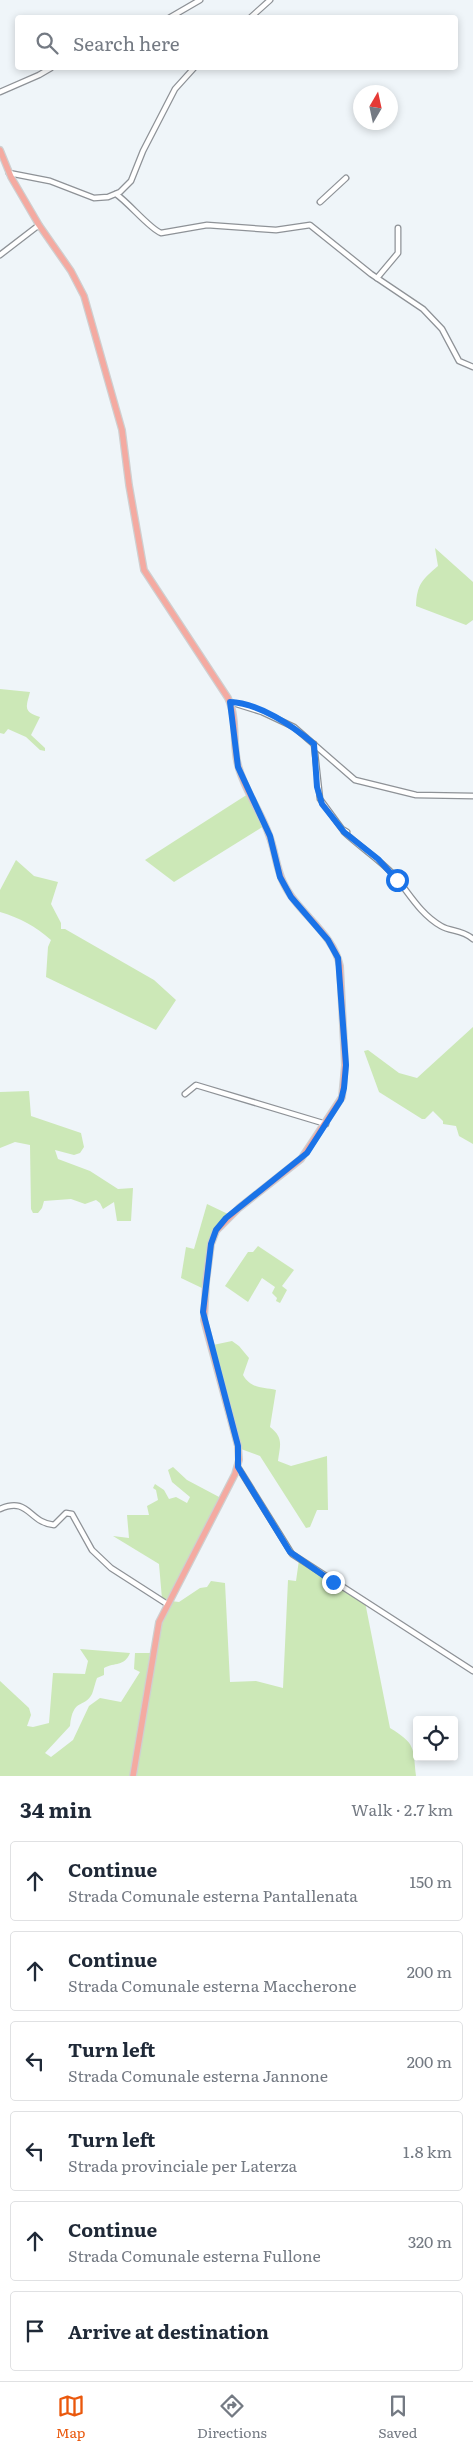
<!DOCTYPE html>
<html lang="en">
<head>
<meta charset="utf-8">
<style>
  :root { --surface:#fff; --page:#f6f6f7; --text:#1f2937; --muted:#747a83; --line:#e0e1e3; --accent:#ea580c }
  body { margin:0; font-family:Literata,serif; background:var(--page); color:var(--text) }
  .controls { position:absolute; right:15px; bottom:15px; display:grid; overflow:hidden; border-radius:5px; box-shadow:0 2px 8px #0003 }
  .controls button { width:45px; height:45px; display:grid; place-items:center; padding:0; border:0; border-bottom:1px solid var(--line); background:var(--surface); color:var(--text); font:25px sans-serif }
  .compass { position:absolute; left:353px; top:85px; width:45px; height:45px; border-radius:50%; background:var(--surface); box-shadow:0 2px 8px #0003; rotate:9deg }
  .stop { position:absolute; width:15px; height:15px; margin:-11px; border:4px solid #1a73e8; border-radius:50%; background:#fff }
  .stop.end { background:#1a73e8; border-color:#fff; box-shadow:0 1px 5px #0008 }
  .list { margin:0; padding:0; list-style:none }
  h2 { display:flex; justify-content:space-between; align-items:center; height:65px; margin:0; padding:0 20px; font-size:21px }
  h2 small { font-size:16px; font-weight:400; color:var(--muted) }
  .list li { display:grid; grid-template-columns:32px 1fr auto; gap:15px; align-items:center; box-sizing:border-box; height:80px; margin:0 10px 10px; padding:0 10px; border:1px solid var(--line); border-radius:5px }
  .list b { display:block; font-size:19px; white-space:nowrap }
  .list p { margin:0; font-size:16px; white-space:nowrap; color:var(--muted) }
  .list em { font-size:16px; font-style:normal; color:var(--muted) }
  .icon { flex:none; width:28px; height:28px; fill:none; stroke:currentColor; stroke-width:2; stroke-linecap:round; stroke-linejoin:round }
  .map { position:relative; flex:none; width:473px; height:1776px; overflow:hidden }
  .search { position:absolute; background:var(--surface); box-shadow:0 2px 8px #0003; left:15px; right:15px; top:15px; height:55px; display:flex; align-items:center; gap:12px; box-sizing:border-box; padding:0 18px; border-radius:5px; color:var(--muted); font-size:19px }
  .sheet { height:605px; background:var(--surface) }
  nav { display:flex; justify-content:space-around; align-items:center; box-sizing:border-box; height:70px; border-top:1px solid var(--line); background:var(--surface); font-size:14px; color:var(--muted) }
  nav a { display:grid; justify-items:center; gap:2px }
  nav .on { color:var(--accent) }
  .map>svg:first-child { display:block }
  .green { fill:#cce8b7 }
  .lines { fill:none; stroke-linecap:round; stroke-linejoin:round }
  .minor-casing { stroke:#8e9297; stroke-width:7 }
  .major-casing { stroke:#cfcfd0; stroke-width:8 }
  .minor { stroke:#fff; stroke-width:4.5 }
  .major { stroke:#f4aaa1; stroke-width:5.5 }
  .route { stroke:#1a73e8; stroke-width:6 }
</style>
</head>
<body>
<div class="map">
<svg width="473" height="1776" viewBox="0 0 473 1776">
  <rect width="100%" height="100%" fill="#eff5f9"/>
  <g class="green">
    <path d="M435,548L473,582V620L466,625L416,606C417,584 422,580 438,566Z"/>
    <path d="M0,689L30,692C26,707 23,712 40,717L31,735L45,748V751L40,750L26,737L8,729L4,734L0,733Z"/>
    <polygon points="248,794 264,826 174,882 145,860"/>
    <path d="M16,860L34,876L58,882L51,904L61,923V929H65L154,980L176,1000L156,1030L46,977L48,947L51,940C35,926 20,918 0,912V890Z"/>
    <polygon points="473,1027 473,1144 459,1136 456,1126 443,1124 443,1121 433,1111 425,1119 422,1119 379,1092 364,1051 368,1050 399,1073 417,1078"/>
    <polygon points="29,1091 31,1116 81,1133 84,1147 80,1153 74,1155 55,1150 58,1159 90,1171 118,1189 133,1188 131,1221 117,1221 114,1202 103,1209 100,1203 96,1200 85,1204 71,1199 44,1201 42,1208 38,1213 33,1213 31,1209 30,1145 15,1142 0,1148 0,1092"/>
    <polygon points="207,1204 228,1214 212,1234 204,1289 181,1278 186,1247 194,1249"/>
    <polygon points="258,1246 294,1270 282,1286 287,1290 280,1303 276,1301 277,1298 272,1293 275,1287 262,1278 248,1302 225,1286 248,1252 253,1252"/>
    <path d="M232,1341L239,1346L249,1358L243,1375C251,1389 263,1387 276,1390L270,1427C284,1438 280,1445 278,1461L291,1466L327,1456L328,1510H317L310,1527L306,1528L260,1456L241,1449L213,1345Z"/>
    <polygon points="173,1467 187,1480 221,1498 166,1601 162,1599 159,1564 113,1536 129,1538 127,1515 149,1515 147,1506 158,1500 156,1490 153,1488 155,1484 164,1490 169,1499 176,1497 187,1503 190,1497 172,1482 168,1470"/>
    <path d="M299,1560L365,1602L390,1728C416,1744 413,1747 416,1776H135L158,1627L171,1601L179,1602L200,1588L207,1587L211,1581L225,1583L230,1682L256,1681L283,1688L288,1580L296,1581Z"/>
    <path d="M80,1649L130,1653C124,1667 115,1662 104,1668V1675L97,1678C95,1683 94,1689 92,1694C84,1709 73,1697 70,1726L45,1753L51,1757L73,1740L89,1706L100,1698L121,1702L140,1672L134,1669L135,1653H150L132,1776H0V1681L29,1708L31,1715L27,1726L33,1727L49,1723L53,1673L85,1674L88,1661Z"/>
  </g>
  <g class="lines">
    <g class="minor-casing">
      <g id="minor">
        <polyline points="169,18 200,0"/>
        <polyline points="250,18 270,0"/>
        <polyline points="0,92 39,75 51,68"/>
        <polyline points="9,173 50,181 94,198 108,197 120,192 131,181 143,151 175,89 194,68"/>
        <path d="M116,194C129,203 150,229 161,233L207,225L276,230L310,225L371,274L423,309L442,329L459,361L473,367"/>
        <polyline points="320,202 346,178"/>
        <polyline points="0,255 39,225"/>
        <polyline points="377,278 398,253 398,228"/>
        <polyline points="230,702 262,712 294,727 355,780 416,795 473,796"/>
        <polyline points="314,744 320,799 342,829 347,832"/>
        <path d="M344,832C360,847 379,859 394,875C409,893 420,914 441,926C451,932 461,929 473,939"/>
        <polyline points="185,1094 196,1085 326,1124"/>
        <polyline points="238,1467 292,1554 473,1671"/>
        <path d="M0,1509C29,1496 29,1523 54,1525L66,1513L72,1514L92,1550L111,1568L167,1604"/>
      </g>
    </g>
    <g class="major-casing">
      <path id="major" d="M0,150L11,177L39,225L71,271L84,296L122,430L129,485L144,570L228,698C238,719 232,744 238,765C244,790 261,811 269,835C275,850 276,867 283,882C297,913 333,932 340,966L345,1065L342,1097L301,1159L239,1208L216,1231L211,1244L206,1282L204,1320L238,1446L239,1460L235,1474L159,1622L133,1776"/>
    </g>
    <use href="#minor" class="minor"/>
    <use href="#major" class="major"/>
  </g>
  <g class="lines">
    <path class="route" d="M333,1582L290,1552L238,1467V1446L203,1312L211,1244L216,1230L226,1218L307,1153L341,1100L344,1088L346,1065L338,958L328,940L291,897L280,877L270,836L238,767L230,702C259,703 293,726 314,744L317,787L322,804L344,832L378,859L397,880"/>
  </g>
</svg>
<div class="controls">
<button><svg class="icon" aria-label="locate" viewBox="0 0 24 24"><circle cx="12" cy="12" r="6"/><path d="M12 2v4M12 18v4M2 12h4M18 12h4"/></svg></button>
</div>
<svg class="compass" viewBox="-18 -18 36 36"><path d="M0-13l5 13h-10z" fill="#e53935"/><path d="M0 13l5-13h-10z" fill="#747a83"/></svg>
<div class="stop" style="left:397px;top:880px"></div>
<div class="stop end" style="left:333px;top:1582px"></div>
<div class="search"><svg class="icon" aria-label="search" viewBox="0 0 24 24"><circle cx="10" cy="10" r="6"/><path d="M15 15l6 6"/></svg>Search here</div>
</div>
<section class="sheet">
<h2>34 min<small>Walk · 2.7 km</small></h2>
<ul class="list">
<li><svg class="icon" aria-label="ahead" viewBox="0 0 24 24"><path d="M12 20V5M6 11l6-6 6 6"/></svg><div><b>Continue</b><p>Strada Comunale esterna Pantallenata</p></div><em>150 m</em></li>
<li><svg class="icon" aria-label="ahead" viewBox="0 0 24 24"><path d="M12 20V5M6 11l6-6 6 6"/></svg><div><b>Continue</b><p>Strada Comunale esterna Maccherone</p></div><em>200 m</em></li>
<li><svg class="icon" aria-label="left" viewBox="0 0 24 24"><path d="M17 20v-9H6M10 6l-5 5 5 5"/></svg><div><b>Turn left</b><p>Strada Comunale esterna Jannone</p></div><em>200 m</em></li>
<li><svg class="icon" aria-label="left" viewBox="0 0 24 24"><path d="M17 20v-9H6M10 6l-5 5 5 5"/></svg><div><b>Turn left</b><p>Strada provinciale per Laterza</p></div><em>1.8 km</em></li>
<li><svg class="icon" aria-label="ahead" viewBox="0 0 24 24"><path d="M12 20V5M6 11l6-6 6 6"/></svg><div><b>Continue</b><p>Strada Comunale esterna Fullone</p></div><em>320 m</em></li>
<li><svg class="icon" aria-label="arrive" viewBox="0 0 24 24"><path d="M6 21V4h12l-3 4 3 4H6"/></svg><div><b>Arrive at destination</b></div></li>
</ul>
</section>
<nav>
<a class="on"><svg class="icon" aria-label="map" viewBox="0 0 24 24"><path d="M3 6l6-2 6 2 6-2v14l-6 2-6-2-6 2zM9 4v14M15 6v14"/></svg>Map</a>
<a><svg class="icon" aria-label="directions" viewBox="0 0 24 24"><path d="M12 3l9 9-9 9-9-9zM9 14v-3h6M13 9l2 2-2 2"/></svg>Directions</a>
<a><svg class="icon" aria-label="saved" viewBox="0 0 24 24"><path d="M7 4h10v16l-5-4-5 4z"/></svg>Saved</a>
</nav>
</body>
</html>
